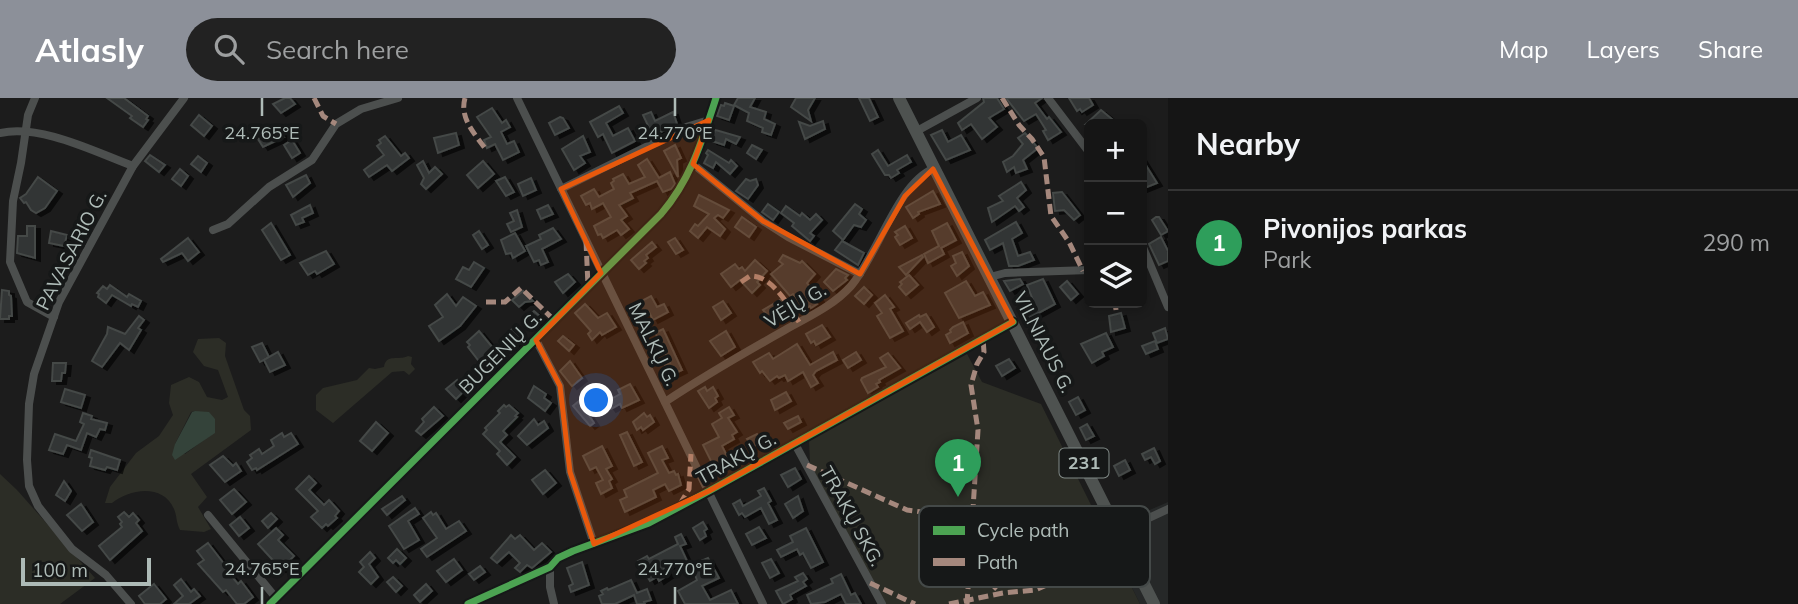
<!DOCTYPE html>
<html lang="en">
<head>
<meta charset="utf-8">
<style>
  :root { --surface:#151515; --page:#222; --text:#f1f3f6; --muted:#9d9fa0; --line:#343434; --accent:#8c9099 }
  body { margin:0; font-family:Mulish,sans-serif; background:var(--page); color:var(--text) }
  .controls { position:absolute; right:21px; top:21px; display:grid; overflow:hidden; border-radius:10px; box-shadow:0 4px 10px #0003 }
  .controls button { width:63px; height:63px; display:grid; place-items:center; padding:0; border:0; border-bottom:2px solid var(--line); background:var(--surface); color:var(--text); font:35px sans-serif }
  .scale { position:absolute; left:21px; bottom:18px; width:130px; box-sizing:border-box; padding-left:7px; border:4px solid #aebbb7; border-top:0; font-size:19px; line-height:24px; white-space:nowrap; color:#aebbb7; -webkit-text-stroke:5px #161818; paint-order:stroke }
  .you { position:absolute; left:597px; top:303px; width:24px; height:24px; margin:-18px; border:5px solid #fff; border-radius:50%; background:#1a73e8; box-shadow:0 0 0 10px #1a73e833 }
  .badge { display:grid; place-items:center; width:46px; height:46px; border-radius:50%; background:var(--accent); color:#fff; font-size:23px; font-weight:700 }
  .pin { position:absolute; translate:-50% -58px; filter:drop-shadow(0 2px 4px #0008) }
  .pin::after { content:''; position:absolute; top:37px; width:24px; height:21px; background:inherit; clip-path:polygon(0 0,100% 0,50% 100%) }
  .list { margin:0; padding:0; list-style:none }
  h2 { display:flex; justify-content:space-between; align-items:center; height:91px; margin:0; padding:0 28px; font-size:30px }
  h2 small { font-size:23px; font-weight:400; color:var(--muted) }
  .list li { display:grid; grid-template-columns:46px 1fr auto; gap:21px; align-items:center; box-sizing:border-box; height:105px; padding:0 28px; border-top:2px solid var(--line) }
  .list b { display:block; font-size:26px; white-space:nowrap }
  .list p { margin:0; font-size:23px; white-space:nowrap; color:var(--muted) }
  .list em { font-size:23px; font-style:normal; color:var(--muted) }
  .icon { flex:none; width:38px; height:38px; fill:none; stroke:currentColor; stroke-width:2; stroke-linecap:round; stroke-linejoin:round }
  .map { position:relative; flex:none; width:1168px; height:506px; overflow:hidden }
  header { display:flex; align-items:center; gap:42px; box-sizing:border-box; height:98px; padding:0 35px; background:var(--accent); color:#fff }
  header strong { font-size:33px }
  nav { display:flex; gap:38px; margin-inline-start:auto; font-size:24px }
  .search { width:490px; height:63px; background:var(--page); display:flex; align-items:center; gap:18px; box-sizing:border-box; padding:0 24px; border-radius:38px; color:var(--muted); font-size:26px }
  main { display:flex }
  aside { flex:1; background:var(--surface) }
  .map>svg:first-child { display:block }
  .built { fill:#262828 }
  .green { fill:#2c2d26; fill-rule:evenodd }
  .water { fill:#34433a }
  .building { fill:#323434; stroke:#444847; stroke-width:2; filter:url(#shadow) }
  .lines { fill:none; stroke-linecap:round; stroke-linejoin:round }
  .street { stroke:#4c4f4e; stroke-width:8 }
  .primary { stroke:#4e5250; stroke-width:12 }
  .quiet { stroke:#a5887d; stroke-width:5; stroke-dasharray:10 5; stroke-linecap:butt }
  .cycleway-casing { stroke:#161818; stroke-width:11 }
  .cycleway { stroke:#4ca352; stroke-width:7 }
  .marked { fill:#e8590c; fill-opacity:0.2; stroke:#e8590c; stroke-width:5; stroke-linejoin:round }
  .ticks { fill:none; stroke:#aebbb7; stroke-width:2.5 }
  .labels { text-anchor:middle; stroke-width:7; stroke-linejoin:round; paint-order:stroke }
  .shield { fill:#161818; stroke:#808a87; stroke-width:2 }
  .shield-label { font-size:18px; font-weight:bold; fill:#aebbb7 }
  .street-label { font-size:19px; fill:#aebbb7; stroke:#161818 }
  .key { fill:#161818; stroke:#444948; stroke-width:2 }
  .key-label { font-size:19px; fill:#aebbb7 }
  .ticks-label { font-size:18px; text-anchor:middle; fill:#aebbb7; stroke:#161818; stroke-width:7; stroke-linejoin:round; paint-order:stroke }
</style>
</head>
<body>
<header>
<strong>Atlasly</strong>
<div class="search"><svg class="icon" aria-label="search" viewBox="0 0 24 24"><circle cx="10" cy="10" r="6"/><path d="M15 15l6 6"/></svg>Search here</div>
<nav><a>Map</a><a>Layers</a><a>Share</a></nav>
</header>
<main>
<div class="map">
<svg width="1168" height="506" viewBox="0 0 1168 506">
  <defs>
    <filter id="shadow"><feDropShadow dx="5" dy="3" stdDeviation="0" flood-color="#0009"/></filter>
  </defs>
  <rect width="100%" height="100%" fill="#1c1c1c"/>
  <polygon class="built" points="1168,404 1168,506 1140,506 1104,432"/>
  <g class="green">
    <path d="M219,240L226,245L225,258L244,312L250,318L251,332L191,376L207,399L198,409L211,431L204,434L180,432C176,424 177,418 174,411C163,385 129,391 112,405H105L110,389L136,355L159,338L173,317L169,305L171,287L189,279L199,284L207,299L222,302L228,299L218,272L204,268L193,254L198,241ZM195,313L204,342L185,356L175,346L191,314Z"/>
    <polygon points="967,256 982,284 1041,306 1140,506 885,506 810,366 809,342"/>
    <path d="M408,258L412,259L411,266L415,271L409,277L404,273L392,274L333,325L316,312V297L323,290L357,282L369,270L375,271L384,269C386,255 399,263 408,258Z"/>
    <polygon points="0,376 17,392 95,480 60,506 0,506"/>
  </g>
  <polygon class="water" points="195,313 209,314 215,321 215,335 175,362 172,357 175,346 192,314"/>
  <g class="building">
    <polygon points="107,0 124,0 148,18 146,21 148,22 143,29 130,20 132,18"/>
    <polygon points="285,0 290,0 295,6 281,15 273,6"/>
    <polygon points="738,0 755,0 750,9 766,14 764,21 775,26 771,37 762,34 763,30 747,23 749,15 734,7"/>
    <polygon points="796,0 815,0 808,12 811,23 791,9"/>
    <polygon points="859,0 869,0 878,19 870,23"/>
    <polygon points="983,0 997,0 1004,11 989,20 997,29 982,41 971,26 962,32 958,25 984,4"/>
    <polygon points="1006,0 1042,0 1035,5 1047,21 1049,19 1061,34 1048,42 1043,33 1046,32 1036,16 1024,23"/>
    <polygon points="1069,0 1089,0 1093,7 1082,14 1080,11 1077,13"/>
    <polygon points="725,5 734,8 729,22 717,18 721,7 724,8"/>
    <polygon points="619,8 623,15 606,25 613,38 628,30 635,43 612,55 603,36 598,39 590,24"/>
    <polygon points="492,10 502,25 506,22 510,29 501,34 507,46 514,43 519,54 503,62 495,46 487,50 484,42 491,39 477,19"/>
    <polygon points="1101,12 1118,26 1086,26"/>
    <polygon points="651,14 655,23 673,14 677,26 653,38 643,17"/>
    <polygon points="199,17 212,28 204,38 191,27"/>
    <polygon points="560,19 563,20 569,30 555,37 549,25"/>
    <polygon points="823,23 825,31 805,41 799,24 810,28"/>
    <polygon points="278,29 284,39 263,49 258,41"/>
    <polygon points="715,32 719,33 740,39 736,46 726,41 724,47 712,43"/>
    <polygon points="942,32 948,44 961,37 970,52 946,62 931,37"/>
    <polygon points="456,35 459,47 438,55 434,40"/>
    <polygon points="1025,35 1038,50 1023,62 1027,71 1016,75 1014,69 1007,74 1003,64 1013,58 1023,46 1018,40"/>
    <polygon points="385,38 401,58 405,55 409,60 392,73 387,67 369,79 364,72 384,57 377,48 381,45 379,42"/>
    <polygon points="583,38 590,54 580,58 585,65 574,72 562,51"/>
    <polygon points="292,42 300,55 292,60 284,47"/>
    <polygon points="675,47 681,60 677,62 678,79 664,53"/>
    <polygon points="752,47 762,52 756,61 747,55"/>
    <polygon points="708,52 729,65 731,62 737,68 730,76 716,64 713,70 704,65 708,57 706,55"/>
    <polygon points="878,52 888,68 907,57 911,64 897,72 899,75 891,80 889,77 885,77 872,56"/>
    <polygon points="150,57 165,67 159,74 145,63"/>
    <polygon points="198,58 207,65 201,74 191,66"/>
    <polygon points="647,61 659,80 670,74 675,86 671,91 663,94 657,83 630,95 633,100 619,107 627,118 621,122 629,131 621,137 617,132 603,140 601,136 598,137 594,128 611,119 603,105 592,111 590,105 586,107 581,98 594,91 599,99 614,91 611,85 614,83 613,81 623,76 629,86 645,79 638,67"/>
    <polygon points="1142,61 1157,85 1142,91"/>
    <polygon points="423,63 429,75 435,69 442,76 426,91 421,86 424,80 417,67"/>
    <polygon points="483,63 494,76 478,90 467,77"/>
    <polygon points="180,71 188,78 181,88 172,81"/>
    <polygon points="306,77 310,85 293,99 286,87"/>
    <polygon points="38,79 57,93 45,110 36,115 31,112 26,104 24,105 20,100 26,96"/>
    <polygon points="505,79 514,94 506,98 496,83"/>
    <polygon points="531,80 536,92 523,98 518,86"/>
    <polygon points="746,81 750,83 756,81 758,87 748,101 736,93"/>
    <polygon points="1021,84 1026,92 1017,100 1024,109 1019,113 1015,108 992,124 988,110 1003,103 999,98"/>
    <polygon points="933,93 940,106 918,114 919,116 913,120 906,109"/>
    <polygon points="1062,94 1080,117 1074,122 1064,112 1055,113 1053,95"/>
    <polygon points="699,97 729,112 723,120 718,117 714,120 725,131 720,138 707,129 698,140 690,133 695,126 698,128 709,116 694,108"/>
    <polygon points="768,106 779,114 773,122 762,114"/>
    <polygon points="855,106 862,111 859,116 866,122 861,129 854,127 843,142 833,133"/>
    <polygon points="310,107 313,115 302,120 304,124 296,127 291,117"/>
    <polygon points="548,107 553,116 541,121 537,112"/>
    <polygon points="786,108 800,118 802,115 810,122 816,116 822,122 810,135 814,138 810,143 792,128 794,125 781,115"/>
    <polygon points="517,112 522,129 511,134 507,126 514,123 510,115"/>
    <polygon points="742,119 756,129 749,139 735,129"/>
    <polygon points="1156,119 1159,119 1168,133 1161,137 1152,122"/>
    <polygon points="1016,124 1022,135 1012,141 1018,158 1030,154 1034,162 1018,168 1009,168 1003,145 990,152 985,142"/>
    <polygon points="271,125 290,157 281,162 262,132"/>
    <polygon points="947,125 956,142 941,150 944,156 928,165 924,156 939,148 932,133"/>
    <polygon points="27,128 35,128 35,160 17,155 18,138 27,138"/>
    <polygon points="905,128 912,140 900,147 895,139 898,137 895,134"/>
    <polygon points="553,130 561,141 542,151 548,164 541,167 539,162 534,164 526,148 541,141 539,137"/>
    <polygon points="51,133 67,137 64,148 49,145"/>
    <polygon points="479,133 488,147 482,151 473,137"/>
    <polygon points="515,135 525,153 513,160 511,155 506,156 501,142"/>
    <polygon points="1161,139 1168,153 1168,163 1159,167 1149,146"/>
    <polygon points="188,140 199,154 188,163 182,155 163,164 161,161"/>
    <polygon points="675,140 683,152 676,156 668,144"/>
    <polygon points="842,143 864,155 858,167 835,152"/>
    <polygon points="652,144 656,149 646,157 648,160 644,163 646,165 639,171 631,162"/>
    <polygon points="326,153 334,166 317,176 315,173 308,177 300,165"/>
    <polygon points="962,154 969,168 957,178 951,168 956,165 953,158"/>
    <polygon points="783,157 800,165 802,163 815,176 807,185 819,201 815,204 817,206 811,210 810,208 805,211 793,196 790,198 771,176 783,166 779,163"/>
    <polygon points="922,157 923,159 906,177 899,169"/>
    <polygon points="755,162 767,173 757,184 760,187 752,195 740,182 731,189 721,176 735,166 739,171 742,169 745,173"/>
    <polygon points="474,164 484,170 471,189 456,181 463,169 469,172"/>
    <polygon points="836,171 848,177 845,180 847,182 833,193 824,184"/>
    <polygon points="568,176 575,184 563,195 555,184"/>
    <polygon points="909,177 918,187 906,197 899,189 902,186 900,184"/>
    <polygon points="1020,181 1023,186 1010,193 1004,183"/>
    <polygon points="1043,181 1055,206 1026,222 1020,211 1033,202 1027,187"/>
    <polygon points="966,183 975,198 983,194 990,207 959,220 945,195"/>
    <polygon points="1067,183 1078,196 1071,202 1060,189"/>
    <polygon points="110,187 127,199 129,196 141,203 138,209 132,206 131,208 112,197 106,205 98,199 99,196 97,195 103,188 107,191"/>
    <polygon points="864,189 872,197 864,206 855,198"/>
    <polygon points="2,192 9,193 9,197 11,198 12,218 9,218 9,221 0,221"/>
    <polygon points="523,193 533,203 525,204 519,209 512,202"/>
    <polygon points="447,196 456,208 463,199 476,208 460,228 439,243 429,228 443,219 435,207"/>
    <polygon points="885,197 894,209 890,211 903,233 890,240 877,218 882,215 875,205"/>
    <polygon points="651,198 657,209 664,206 668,214 653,222 649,214 642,217 636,206"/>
    <polygon points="782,201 790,217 773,224 763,212"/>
    <polygon points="723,203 731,215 721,222 713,209"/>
    <polygon points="585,206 598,220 607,215 616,229 602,237 600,234 592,242 588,236 591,233 575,215"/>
    <polygon points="534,213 542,220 532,229 525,221"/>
    <polygon points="1121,215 1125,230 1111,234 1109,218"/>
    <polygon points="926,216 934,229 927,234 920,224 910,231 906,225 919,217 920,219"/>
    <polygon points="139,218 144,222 138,230 141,232 129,252 120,245 102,269 92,263 107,236 108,229 125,236"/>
    <polygon points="963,224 968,235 950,245 946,237 951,234 950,232 953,229"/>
    <polygon points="822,227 830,239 816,247 814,243 811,245 806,236"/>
    <polygon points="514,229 522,238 511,249 505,243 512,236 509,234"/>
    <polygon points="1165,230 1168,241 1157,245 1153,235"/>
    <polygon points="663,231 682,272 671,277 665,267 670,265 663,251 659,253 654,242 658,240 655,235"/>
    <polygon points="479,233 493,250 487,256 497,267 488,275 468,249 470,247 467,244"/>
    <polygon points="726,233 735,249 721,258 710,243"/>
    <polygon points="1106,235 1113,249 1102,254 1104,258 1092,265 1081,246"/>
    <polygon points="563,238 574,247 569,253 558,243"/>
    <polygon points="1155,243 1158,251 1146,256 1142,248"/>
    <polygon points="262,245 269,259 260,264 252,249"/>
    <polygon points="797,246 810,267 833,254 837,262 816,273 813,277 818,285 811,289 803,274 788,283 785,277 779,280 777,278 770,283 762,273 760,275 753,264 769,255 773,261"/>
    <polygon points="278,254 285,267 270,274 264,262"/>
    <polygon points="856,254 861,262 848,270 843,262"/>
    <polygon points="888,255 900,270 879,282 880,284 876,286 878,289 868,295 861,282 862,280 886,269 880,260"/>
    <polygon points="1009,261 1015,270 1002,278 996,268"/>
    <polygon points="570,263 582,280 572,288 560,273"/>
    <polygon points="53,265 66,265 65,275 62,275 61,283 52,283"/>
    <polygon points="462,280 469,288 456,301 446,291 457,282 458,284"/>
    <polygon points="630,286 639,302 622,310 620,306 611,311 606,304 620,296 618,292"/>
    <polygon points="534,288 546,296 544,300 551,305 545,313 528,300"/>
    <polygon points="705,289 707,293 713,289 718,298 715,300 717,304 709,310 698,293"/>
    <polygon points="595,290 603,299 598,303 596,301 584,310 594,325 590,328 573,308"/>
    <polygon points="65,291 85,297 81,310 61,304"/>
    <polygon points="786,294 791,303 775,312 771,302"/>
    <polygon points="1078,299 1085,312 1076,317 1069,304"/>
    <polygon points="504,307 506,309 509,307 518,315 515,318 517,319 503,333 507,337 500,344 515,359 507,367 497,356 500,353 483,336 487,332 485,330 500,315 498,313"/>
    <polygon points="434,309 443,318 421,337 416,333 424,324 422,321"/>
    <polygon points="729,309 734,317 728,320 737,334 732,337 734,341 722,348 729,362 714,369 703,347 719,339 712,326 722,320 719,315"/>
    <polygon points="83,315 92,318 91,321 107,325 105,332 100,331 96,339 87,335 81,352 67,347 63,356 49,352 55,336 76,343 84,326 80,324"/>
    <polygon points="644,315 647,319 650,317 654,324 643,332 641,329 637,332 633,324"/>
    <polygon points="798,318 801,324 788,331 784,325"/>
    <polygon points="534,321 538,327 544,323 548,330 527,347 518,338"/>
    <polygon points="376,324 388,335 372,353 360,343"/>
    <polygon points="1087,326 1094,338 1086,342 1080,330"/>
    <polygon points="627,334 642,364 634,368 620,337"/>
    <polygon points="282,335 284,339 291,335 298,346 257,372 256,370 252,372 247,364 252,360 250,357 259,351 262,356 274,348 271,342"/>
    <polygon points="757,336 761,344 752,349 747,341"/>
    <polygon points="602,348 612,368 606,371 612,381 609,383 612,390 601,396 596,385 603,382 596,369 590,372 583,358"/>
    <polygon points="662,348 668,360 662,362 669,375 674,373 676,377 678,376 681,387 669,393 665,386 653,392 656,399 625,414 620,402 627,399 624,392 658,375 648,355"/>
    <polygon points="1154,350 1160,363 1155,366 1151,359 1145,362 1142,356"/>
    <polygon points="91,352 120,362 117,372 107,369 105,372 90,368 92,360 89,359"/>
    <polygon points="223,358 233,368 236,365 241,373 225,384 210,367"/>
    <polygon points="1125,362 1130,372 1119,378 1114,368"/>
    <polygon points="795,370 801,381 788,389 781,377"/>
    <polygon points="545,372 556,385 543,396 532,382"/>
    <polygon points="309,378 316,385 309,392 324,407 329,402 339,413 335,418 337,420 328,428 326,426 322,430 311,419 318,413 296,391"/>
    <polygon points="64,383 71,393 65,403 56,397"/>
    <polygon points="764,390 771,403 768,405 777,422 769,426 761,410 745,419 742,415 739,417 733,406 740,402 743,408 761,398 758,393"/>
    <polygon points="234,391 246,404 232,416 220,402"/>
    <polygon points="402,398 405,402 387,417 382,411"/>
    <polygon points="798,398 803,413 793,420 785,406"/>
    <polygon points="81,406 93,424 82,433 67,417"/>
    <polygon points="415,410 419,416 408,423 419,442 404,451 389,428"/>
    <polygon points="124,414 129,419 133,415 139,422 136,425 142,433 110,462 99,448 122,429 120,426 122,424 118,419"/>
    <polygon points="431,414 433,417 436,415 446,431 459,423 466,433 427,459 421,451 437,440 423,420"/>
    <polygon points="271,415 277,421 268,430 262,423"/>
    <polygon points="240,419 249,430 239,438 230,427"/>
    <polygon points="703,424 707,431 704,433 706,438 700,442 693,430"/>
    <polygon points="759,429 766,440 752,447 746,436"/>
    <polygon points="276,430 283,437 278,442 294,458 281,471 258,446"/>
    <polygon points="806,430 823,464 811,470 803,455 800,457 797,451 781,459 777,452 793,444 790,438"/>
    <polygon points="681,436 686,446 680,448 688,465 679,469 677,464 664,470 668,477 659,483 657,479 650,483 638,463 647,458 649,461 678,446 675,439"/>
    <polygon points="511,437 515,441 520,437 534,452 542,445 551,454 532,470 527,467 520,474 515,470 520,465 509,454 497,465 491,460"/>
    <polygon points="208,445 225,467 228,465 233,471 229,475 238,486 241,483 253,499 244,506 237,506 226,492 223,494 198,466 204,462 197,453"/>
    <polygon points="397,451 406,460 400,466 396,462 393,465 388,460"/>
    <polygon points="370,454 375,460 369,466 378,479 371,486 359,474 364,469 360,464"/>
    <polygon points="708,460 719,480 702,488 710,502 731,492 738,506 685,506 678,493 697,482 691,467"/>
    <polygon points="454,461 462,472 446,484 437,473"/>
    <polygon points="771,461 779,475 770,480 762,465"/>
    <polygon points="582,464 589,487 571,494 569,488 573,486 567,470"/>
    <polygon points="480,468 485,474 474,482 469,476"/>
    <polygon points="803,475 807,481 803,484 806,488 790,497 792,501 783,506 776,493 798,483 795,479"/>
    <polygon points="841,476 851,497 855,495 861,506 846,506 841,496 825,504 811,506 807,497 833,485 831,481"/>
    <polygon points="393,479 402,488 396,494 387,484"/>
    <polygon points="181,481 191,494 194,491 200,498 189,506 174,506 183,498 174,487"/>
    <polygon points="631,482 637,495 647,491 651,502 644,504 645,506 637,506 634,497 615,506 602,506 599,498 603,496 601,493 607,490 608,492"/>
    <polygon points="154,486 166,501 160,506 145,506 139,498"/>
    <polygon points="426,486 432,493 420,504 414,497"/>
  </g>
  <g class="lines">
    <g class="street">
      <polyline points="35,0 28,17 21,65 13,103 10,164 27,204 54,219"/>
      <polyline points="517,0 763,506"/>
      <polyline points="1048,0 1089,54"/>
      <polyline points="915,34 977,0"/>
      <path d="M0,35C41,26 95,54 133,68"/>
      <polyline points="693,66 763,123 788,139 860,176"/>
      <polyline points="561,91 686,29 709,22"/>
      <polyline points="213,132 228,126 269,89 312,62 336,26 361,11 398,0"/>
      <polyline points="1142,147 1168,209"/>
      <polyline points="990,179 1005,175 1089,172"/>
      <polyline points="536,242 560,288 570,374 594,446"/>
      <path d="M665,304C704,278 744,255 785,232C808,219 833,208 851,188C877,158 898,85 933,71"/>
      <polyline points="795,346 882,506"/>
      <polyline points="208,417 276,500"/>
      <polyline points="1119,434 1168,411"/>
      <polyline points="550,469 550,489 554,506"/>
      <polyline points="131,506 106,477 72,451 38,408 29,388 27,362 29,306 34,276 59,204 133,68 184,0"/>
      <path d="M270,506L661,116C691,81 702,43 716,0"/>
      <polyline points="468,506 550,469 558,460 573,453 649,425 709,393 1013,224"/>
    </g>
    <polyline class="primary" points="899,0 1154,506"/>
    <g class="quiet">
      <polyline points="314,0 323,18 336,26"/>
      <path d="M465,0C459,21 476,37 487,53"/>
      <polyline points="1002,0 1019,27 1032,41 1044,59 1051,118 1069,144 1083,173"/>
      <polyline points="586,143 588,188"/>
      <path d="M741,184L750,178C772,177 789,208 799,224"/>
      <polyline points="486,204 505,204 521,190 554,222"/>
      <polyline points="1115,205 1116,212"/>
      <polyline points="807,367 907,412 929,415 951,431 984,479 1001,495"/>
      <polyline points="680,406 689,391 691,356"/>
      <polyline points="936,416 1035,438 1047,432 1087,447"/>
      <polyline points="870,485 915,506"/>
      <polyline points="949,506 1003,495 1035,492 1049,486 1087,447 1124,445"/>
      <polyline points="967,506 978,332 971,287 977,266 984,254 983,240"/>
    </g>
    <g class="cycleway-casing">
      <g id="cycleway">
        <path d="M270,506L661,116C691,81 702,43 716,0"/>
        <polyline points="468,506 550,469 558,460 573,453 649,425 709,393 1013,224"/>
      </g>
    </g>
    <use href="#cycleway" class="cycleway"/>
  </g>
  <path class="marked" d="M709,22L693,66L763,123L860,176L905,98L933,71L1013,224L709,393L594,446L570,374L560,288L536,242L601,175L561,91Z"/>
  <path class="ticks" d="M262,0V18M675,0V18M262,489V506M675,489V506"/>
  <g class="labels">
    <rect class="shield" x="1059.5" y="350.5" width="49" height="29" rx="5"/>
    <g class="shield-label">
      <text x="1084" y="371">231</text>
    </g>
    <g class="street-label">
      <text transform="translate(71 152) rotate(-63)" y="7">PAVASARIO G.</text>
      <text transform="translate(795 207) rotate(-31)" y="7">VĖJŲ G.</text>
      <text transform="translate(1044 244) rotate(63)" y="7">VILNIAUS G.</text>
      <text transform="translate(654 246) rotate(64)" y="7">MALKŲ G.</text>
      <text transform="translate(500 254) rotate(-45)" y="7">BUGENIŲ G.</text>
      <text transform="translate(736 360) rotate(-29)" y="7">TRAKŲ G.</text>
      <text transform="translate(852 418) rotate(61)" y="7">TRAKŲ SKG.</text>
    </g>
  </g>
  <rect x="919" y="408" width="231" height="81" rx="10" class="key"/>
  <rect x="933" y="428" width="32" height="9" fill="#4ca352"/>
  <rect x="933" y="460" width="32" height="8" fill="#a5887d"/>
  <g class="key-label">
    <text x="977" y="439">Cycle path</text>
    <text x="977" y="471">Path</text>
  </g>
  <g class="ticks-label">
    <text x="262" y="41">24.765°E</text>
    <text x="675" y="41">24.770°E</text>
    <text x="262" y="477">24.765°E</text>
    <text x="675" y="477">24.770°E</text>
  </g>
</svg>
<div class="controls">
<button>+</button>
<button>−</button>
<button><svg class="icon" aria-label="layers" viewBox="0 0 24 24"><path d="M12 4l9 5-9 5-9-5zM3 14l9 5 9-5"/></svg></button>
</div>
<div class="scale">100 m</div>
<div class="you"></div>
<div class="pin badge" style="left:958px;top:399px;background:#2e9e5b">1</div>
</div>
<aside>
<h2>Nearby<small></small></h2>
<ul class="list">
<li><span class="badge" style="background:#2e9e5b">1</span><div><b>Pivonijos parkas</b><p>Park</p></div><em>290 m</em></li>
</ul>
</aside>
</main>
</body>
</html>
